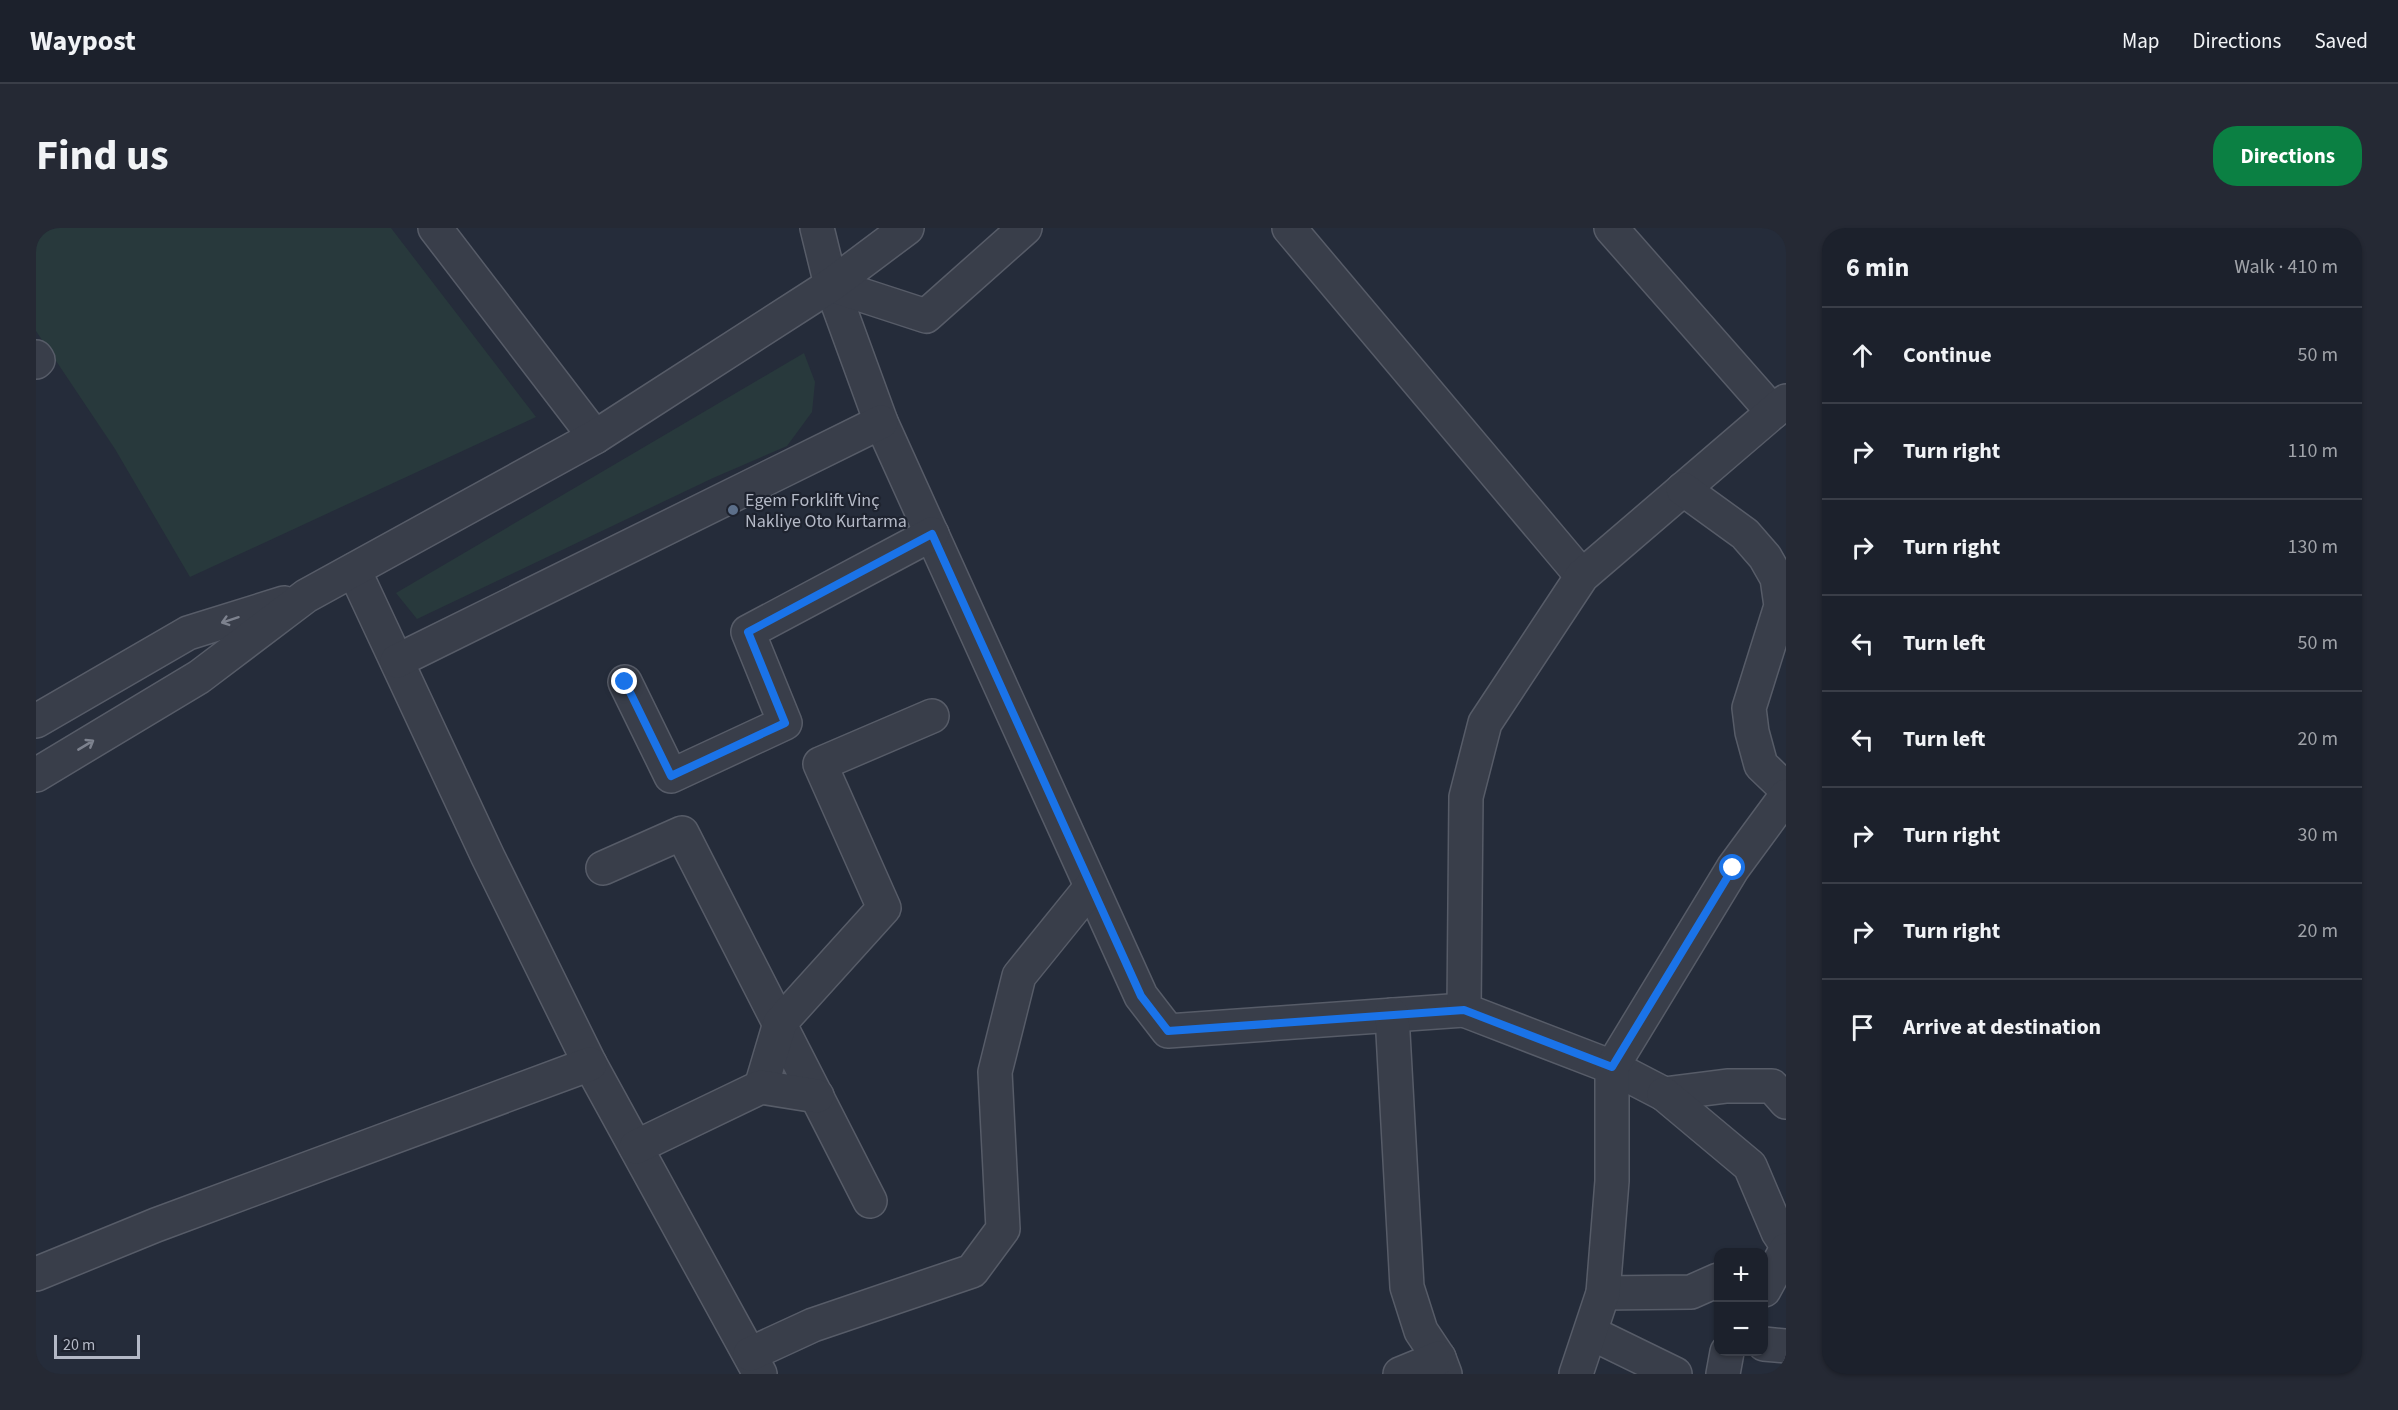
<!DOCTYPE html>
<html lang="en">
<head>
<meta charset="utf-8">
<style>
  :root { --surface:#1c212c; --page:#252934; --text:#f1f3f6; --muted:#a0a3a9; --line:#3a3e48; --accent:#0b8043 }
  body { margin:0; font-family:"Source Sans 3",sans-serif; background:var(--page); color:var(--text) }
  .controls { position:absolute; right:18px; bottom:18px; display:grid; overflow:hidden; border-radius:12px; box-shadow:0 2px 4px #0004 }
  .controls button { width:54px; height:54px; display:grid; place-items:center; padding:0; border:0; border-bottom:2px solid var(--line); background:var(--surface); color:var(--text); font:30px sans-serif }
  .scale { position:absolute; left:18px; bottom:15px; width:86px; box-sizing:border-box; padding-left:6px; border:3px solid #b4b9c6; border-top:0; font-size:16px; line-height:21px; white-space:nowrap; color:#b4b9c6; -webkit-text-stroke:4px #1e232f; paint-order:stroke }
  .stop { position:absolute; width:18px; height:18px; margin:-14px; border:4px solid #1a73e8; border-radius:50%; background:#fff }
  .stop.end { background:#1a73e8; border-color:#fff; box-shadow:0 2px 6px #0008 }
  .list { margin:0; padding:0; list-style:none }
  h2 { display:flex; justify-content:space-between; align-items:center; height:78px; margin:0; padding:0 24px; font-size:26px }
  h2 small { font-size:20px; font-weight:400; color:var(--muted) }
  .list li { display:grid; grid-template-columns:39px 1fr auto; gap:18px; align-items:center; box-sizing:border-box; height:96px; padding:0 24px; border-top:2px solid var(--line) }
  .list b { display:block; font-size:22px; white-space:nowrap }
  .list em { font-size:20px; font-style:normal; color:var(--muted) }
  .icon { flex:none; width:33px; height:33px; fill:none; stroke:currentColor; stroke-width:2; stroke-linecap:round; stroke-linejoin:round }
  .map { position:relative; flex:none; width:1750px; height:1146px; overflow:hidden; border-radius:24px }
  header { display:flex; align-items:center; gap:36px; box-sizing:border-box; height:84px; padding:0 30px; background:var(--surface); border-bottom:2px solid var(--line) }
  header strong { font-size:28px }
  nav { display:flex; gap:33px; margin-inline-start:auto; font-size:21px }
  .intro { display:flex; align-items:center; justify-content:space-between; box-sizing:border-box; height:144px; padding:0 36px }
  h1 { margin:0; font-size:42px }
  .button { padding:15px 27px; border-radius:24px; background:var(--accent); color:#fff; font-size:21px; font-weight:700 }
  main { display:flex; gap:36px; padding:0 36px }
  aside { flex:1; background:var(--surface); border-radius:24px; box-shadow:0 2px 4px #0004 }
  .map>svg:first-child { display:block }
  .green { fill:#28393c }
  .lines { fill:none; stroke-linecap:round; stroke-linejoin:round }
  .minor-casing { stroke:#575c68; stroke-width:36 }
  .minor { stroke:#393e4a; stroke-width:33 }
  .oneway { stroke:#7d828e }
  .route { stroke:#1a73e8; stroke-width:8 }
  .service-dot { fill:#5c6f8a; stroke:#1e232f; stroke-width:2 }
  .labels { text-anchor:middle; stroke-width:4.5; stroke-linejoin:round; paint-order:stroke }
  .poi-label { font-size:18px; fill:#b4b9c6; stroke:#1e232f; text-anchor:start }
</style>
</head>
<body>
<header>
<strong>Waypost</strong>
<nav><a>Map</a><a>Directions</a><a>Saved</a></nav>
</header>
<div class="intro"><h1>Find us</h1><a class="button">Directions</a></div>
<main>
<div class="map">
<svg width="1750" height="1146" viewBox="0 0 1750 1146">
  <rect width="100%" height="100%" fill="#252c3a"/>
  <g class="green">
    <polygon points="0,0 355,0 500,189 154,349 79,221 0,103"/>
    <polygon points="768,125 779,154 776,184 751,218 677,250 381,391 360,365"/>
  </g>
  <g class="lines">
    <g class="minor-casing">
      <g id="minor">
        <polyline points="399,0 559,209"/>
        <polyline points="781,0 795,57 845,194 1105,768 1132,803 1428,782"/>
        <polyline points="1253,0 1546,348"/>
        <polyline points="1575,0 1737,184"/>
        <polyline points="795,57 890,88 989,0"/>
        <polyline points="0,129 2,132 0,134"/>
        <polyline points="1750,173 1546,348 1449,495 1430,569 1428,782 1576,839 1628,866 1691,858 1736,858 1750,874"/>
        <polyline points="1647,261 1709,306 1729,329 1741,350 1745,378 1713,480 1716,504 1725,537 1750,561"/>
        <polyline points="318,342 452,629 554,836 724,1146"/>
        <polyline points="361,433 845,194"/>
        <polyline points="589,454 635,548 749,495 712,404 896,306"/>
        <polyline points="0,493 152,405 248,375"/>
        <polyline points="0,547 163,449 270,368 559,209 795,57 871,0"/>
        <polyline points="567,640 646,605 834,973"/>
        <polyline points="1356,787 1371,1059 1385,1103 1403,1130 1409,1146"/>
        <polyline points="725,859 744,795 848,680 784,536 896,488"/>
        <polyline points="1628,866 1714,938 1742,1004 1750,1016"/>
        <polyline points="600,919 725,859 781,868"/>
        <polyline points="0,1046 120,997 554,836"/>
        <polyline points="1728,1062 1750,1022"/>
        <polyline points="1567,1065 1655,1064 1682,1052"/>
        <polyline points="1555,1105 1639,1146"/>
        <polyline points="1728,1116 1750,1118"/>
        <polyline points="714,1126 777,1097 936,1043 967,1001 959,844 983,748 1055,659"/>
        <polyline points="1364,1146 1403,1130"/>
        <polyline points="1540,1146 1567,1065 1576,953 1576,839 1697,640 1750,568"/>
        <polyline points="1687,1146 1691,1124"/>
      </g>
    </g>
    <use href="#minor" class="minor"/>
  </g>
  <defs><path id="oneway-shaft" d="M-6 0H5M1.5-3L5.5 0L1.5 3" fill="none" stroke-width="1.6" stroke-linecap="round" stroke-linejoin="round" transform="scale(1.5)"/></defs>
  <g class="oneway">
    <use href="#oneway-shaft" transform="translate(194 392) rotate(162)"/>
    <use href="#oneway-shaft" transform="translate(50 517) rotate(-31)"/>
  </g>
  <g class="lines">
    <polyline class="route" points="589,454 635,548 749,495 712,404 896,306 1105,768 1132,803 1428,782 1576,839 1697,640"/>
  </g>
  <circle class="service-dot" cx="697" cy="282" r="6"/>
  <g class="labels">
    <g class="poi-label">
      <text x="709" y="278">Egem Forklift Vinç<tspan x="709" dy="21">Nakliye Oto Kurtarma</tspan></text>
    </g>
  </g>
</svg>
<div class="controls">
<button>+</button>
<button>−</button>
</div>
<div class="scale">20 m</div>
<div class="stop" style="left:1697px;top:640px"></div>
<div class="stop end" style="left:589px;top:454px"></div>
</div>
<aside>
<h2>6 min<small>Walk · 410 m</small></h2>
<ul class="list">
<li><svg class="icon" aria-label="ahead" viewBox="0 0 24 24"><path d="M12 20V5M6 11l6-6 6 6"/></svg><div><b>Continue</b></div><em>50 m</em></li>
<li><svg class="icon" aria-label="right" viewBox="0 0 24 24"><path d="M7 20v-9h11M14 6l5 5-5 5"/></svg><div><b>Turn right</b></div><em>110 m</em></li>
<li><svg class="icon" aria-label="right" viewBox="0 0 24 24"><path d="M7 20v-9h11M14 6l5 5-5 5"/></svg><div><b>Turn right</b></div><em>130 m</em></li>
<li><svg class="icon" aria-label="left" viewBox="0 0 24 24"><path d="M17 20v-9H6M10 6l-5 5 5 5"/></svg><div><b>Turn left</b></div><em>50 m</em></li>
<li><svg class="icon" aria-label="left" viewBox="0 0 24 24"><path d="M17 20v-9H6M10 6l-5 5 5 5"/></svg><div><b>Turn left</b></div><em>20 m</em></li>
<li><svg class="icon" aria-label="right" viewBox="0 0 24 24"><path d="M7 20v-9h11M14 6l5 5-5 5"/></svg><div><b>Turn right</b></div><em>30 m</em></li>
<li><svg class="icon" aria-label="right" viewBox="0 0 24 24"><path d="M7 20v-9h11M14 6l5 5-5 5"/></svg><div><b>Turn right</b></div><em>20 m</em></li>
<li><svg class="icon" aria-label="arrive" viewBox="0 0 24 24"><path d="M6 21V4h12l-3 4 3 4H6"/></svg><div><b>Arrive at destination</b></div></li>
</ul>
</aside>
</main>
</body>
</html>
